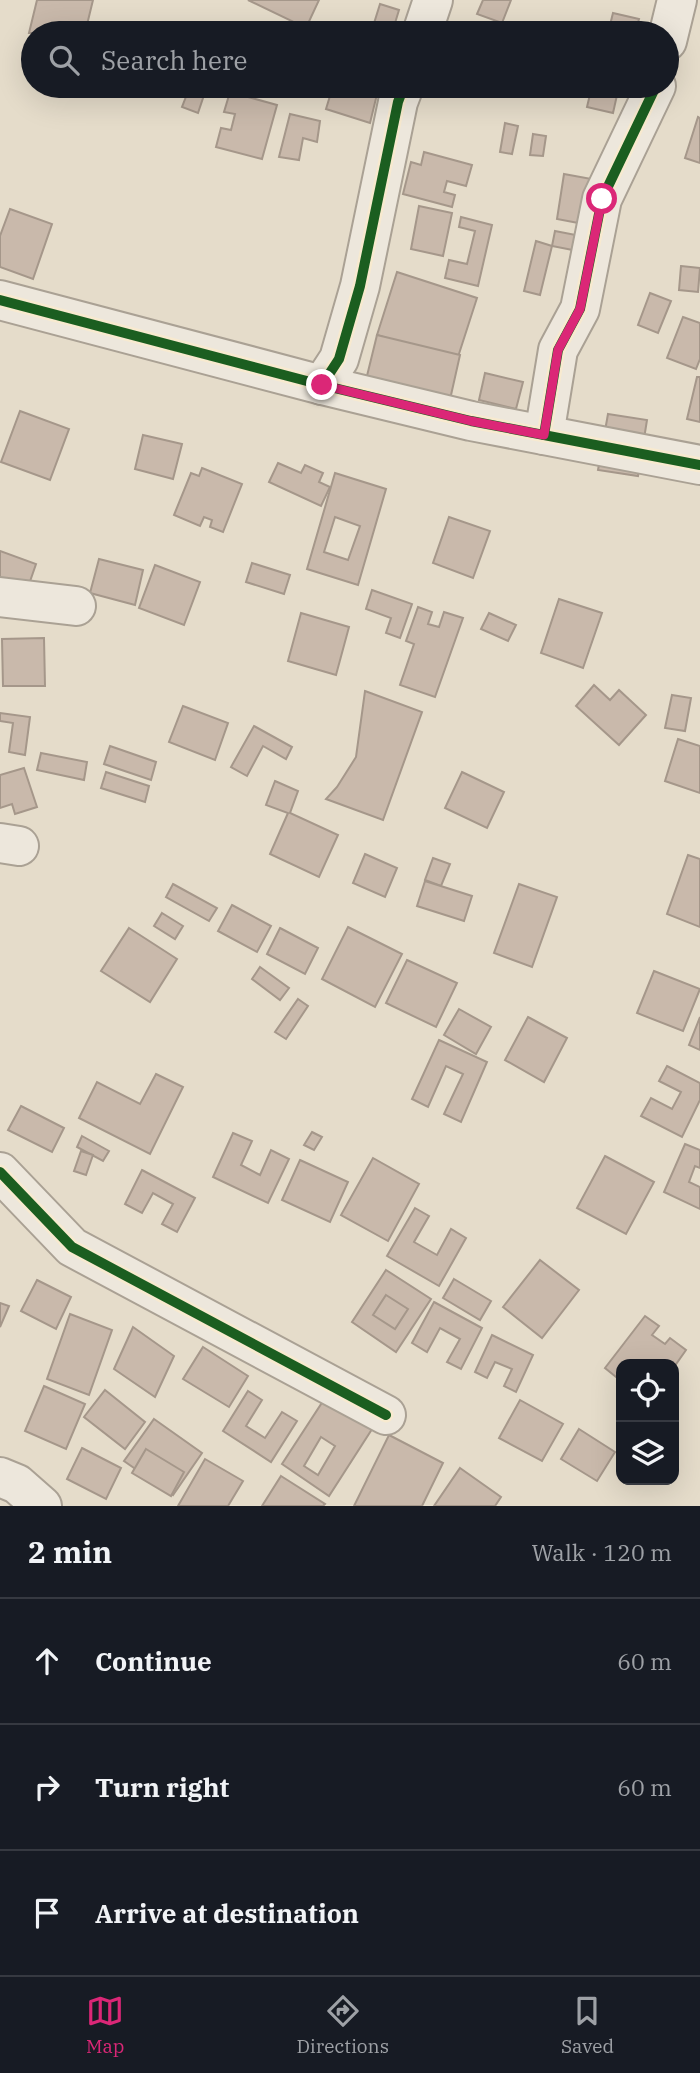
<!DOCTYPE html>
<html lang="en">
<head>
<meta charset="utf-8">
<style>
  :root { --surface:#171b24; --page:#20242c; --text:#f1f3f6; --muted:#9ea1a6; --line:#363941; --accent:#db2777 }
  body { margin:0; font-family:"IBM Plex Serif",serif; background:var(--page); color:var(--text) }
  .controls { position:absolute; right:21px; bottom:21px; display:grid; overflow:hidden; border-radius:14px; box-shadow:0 7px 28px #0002 }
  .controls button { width:63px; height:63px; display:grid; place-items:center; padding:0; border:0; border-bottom:2px solid var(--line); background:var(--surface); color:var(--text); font:35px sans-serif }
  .stop { position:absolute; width:21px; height:21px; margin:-16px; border:5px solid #db2777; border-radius:50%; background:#fff }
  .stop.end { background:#db2777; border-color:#fff; box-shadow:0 2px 7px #0008 }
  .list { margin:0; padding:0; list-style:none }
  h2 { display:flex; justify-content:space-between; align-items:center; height:91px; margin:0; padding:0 28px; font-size:30px }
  h2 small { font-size:23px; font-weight:400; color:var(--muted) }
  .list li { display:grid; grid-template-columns:46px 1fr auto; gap:21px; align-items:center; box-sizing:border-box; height:126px; padding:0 28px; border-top:2px solid var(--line) }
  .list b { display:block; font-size:26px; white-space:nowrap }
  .list em { font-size:23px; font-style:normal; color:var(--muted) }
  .icon { flex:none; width:38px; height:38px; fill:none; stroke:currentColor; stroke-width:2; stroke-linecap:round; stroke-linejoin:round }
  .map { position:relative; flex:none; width:700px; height:1506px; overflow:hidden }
  .search { position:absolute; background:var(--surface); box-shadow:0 7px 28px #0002; left:21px; right:21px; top:21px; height:77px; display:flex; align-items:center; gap:18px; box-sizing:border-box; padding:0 24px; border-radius:38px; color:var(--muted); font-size:26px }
  .sheet { height:469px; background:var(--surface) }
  nav { display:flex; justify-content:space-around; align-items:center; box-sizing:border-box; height:98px; border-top:2px solid var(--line); background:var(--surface); font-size:19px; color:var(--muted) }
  nav a { display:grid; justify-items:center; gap:4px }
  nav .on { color:var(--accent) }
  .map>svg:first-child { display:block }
  .building { fill:#c9b9ab; stroke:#a5978a; stroke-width:2; fill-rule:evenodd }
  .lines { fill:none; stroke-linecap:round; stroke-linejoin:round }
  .minor-casing { stroke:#aaa194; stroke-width:42 }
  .minor { stroke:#ede7dc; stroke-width:38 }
  .cycleway-casing { stroke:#f8eacf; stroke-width:15 }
  .cycleway { stroke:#1b5e20; stroke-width:10 }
  .route { stroke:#db2777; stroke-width:9 }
</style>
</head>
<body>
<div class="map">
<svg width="700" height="1506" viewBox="0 0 700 1506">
  <rect width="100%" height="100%" fill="#e5dcca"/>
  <g class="building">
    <polygon points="37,0 93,0 85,33 29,33"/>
    <polygon points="248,0 319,0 306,28"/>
    <polygon points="483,0 511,0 502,23 477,14"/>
    <polygon points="380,4 399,10 392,33 371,33"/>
    <polygon points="613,13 639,19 635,33 608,33"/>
    <polygon points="265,23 294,33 262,33"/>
    <polygon points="333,86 339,88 340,86 379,86 370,123 326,109"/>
    <polygon points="592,86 619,86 613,113 587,107"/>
    <polygon points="189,89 204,95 198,113 182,107"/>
    <polygon points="230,92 277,105 262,159 216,147 221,128 231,130 235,114 224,112"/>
    <polygon points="290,114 320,121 317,142 303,138 299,160 279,157"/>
    <polygon points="698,117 700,118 700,163 685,158"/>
    <polygon points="505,123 518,126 512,154 500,152"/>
    <polygon points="533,134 546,136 543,156 530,155"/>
    <polygon points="424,152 472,165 466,186 447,181 444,192 455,195 452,207 403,194 411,162 421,165"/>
    <polygon points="564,174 597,180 589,225 557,219"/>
    <polygon points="419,206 452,213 443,256 411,249"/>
    <polygon points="10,209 52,224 33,279 0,267 0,236"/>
    <polygon points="461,217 492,225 478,286 445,278 449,260 467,264 475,231 459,227"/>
    <polygon points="555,231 586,237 583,252 552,246"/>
    <polygon points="536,241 552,246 540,295 524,291"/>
    <polygon points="681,266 700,268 698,292 679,290"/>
    <polygon points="397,272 477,298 457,360 377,335"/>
    <polygon points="650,293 671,301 658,333 638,325"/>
    <polygon points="683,317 700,323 700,359 696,369 667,358"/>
    <polygon points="377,335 460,355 449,404 365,384"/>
    <polygon points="485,373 523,382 516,409 479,400"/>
    <polygon points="697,377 700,377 700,422 687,419"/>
    <polygon points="20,411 69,429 50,480 1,462"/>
    <polygon points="608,414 647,420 638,476 598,470"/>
    <polygon points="143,435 182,444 173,479 135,469"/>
    <polygon points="278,463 301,473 305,465 323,473 319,482 330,487 321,506 269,482"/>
    <polygon points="202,468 242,484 223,532 210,527 212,520 204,517 200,526 174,515 191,473 199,476"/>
    <path d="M335,473L386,489L358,585L307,569ZM335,517L360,526L348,560L324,552Z"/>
    <polygon points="449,517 490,531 473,578 433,563"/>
    <polygon points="0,551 36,564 27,590 0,580"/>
    <polygon points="99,559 143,570 135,605 90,593"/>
    <polygon points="252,563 290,575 284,594 246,582"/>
    <polygon points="155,565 200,582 184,625 139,608"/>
    <polygon points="372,590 412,604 400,638 386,633 391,618 366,609"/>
    <polygon points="559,599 602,613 583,668 541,653"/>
    <polygon points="418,607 432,612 428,624 439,627 444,612 463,618 435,697 400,685 414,644 406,641"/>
    <polygon points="301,613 349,627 336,675 288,661"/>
    <polygon points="489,613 516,625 508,641 481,629"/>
    <polygon points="44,638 45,686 3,686 2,639"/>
    <polygon points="594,685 610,700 619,690 646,715 619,745 576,706"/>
    <polygon points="365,691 422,712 383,820 326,799 337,787 356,757"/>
    <polygon points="672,695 691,698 685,731 665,728"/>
    <polygon points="183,706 228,723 215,760 169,742"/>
    <polygon points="0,713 30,717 25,755 9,752 13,723 0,721"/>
    <polygon points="254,726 292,747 286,759 263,746 247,776 231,767"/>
    <polygon points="678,739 700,746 700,793 665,781"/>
    <polygon points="110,746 156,762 151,780 104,764"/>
    <polygon points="41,753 87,762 84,780 37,770"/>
    <polygon points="24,768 37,807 15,814 12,804 0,808 0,775"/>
    <polygon points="106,772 149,786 145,802 101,788"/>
    <polygon points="462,772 504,792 487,828 445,808"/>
    <polygon points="275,781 298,791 290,813 338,835 319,877 270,854 288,813 266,805"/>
    <polygon points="365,854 397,868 385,897 353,883"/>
    <polygon points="688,855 700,859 700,927 667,914"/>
    <polygon points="433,858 450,864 441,886 425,880"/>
    <polygon points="425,881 472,896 464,921 417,906"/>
    <polygon points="173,884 217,908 209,921 166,897"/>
    <polygon points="519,884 557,897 532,967 494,953"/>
    <polygon points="232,905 271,926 257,952 218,931"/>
    <polygon points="162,913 183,926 175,939 154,926"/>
    <polygon points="348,927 402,954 375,1007 322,979"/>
    <polygon points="129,928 177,959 150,1002 101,971"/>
    <polygon points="280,928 318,948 305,974 267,954"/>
    <polygon points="407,960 457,983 436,1027 386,1003"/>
    <polygon points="260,967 289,988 280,1000 252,979"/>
    <polygon points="654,971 700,989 683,1031 637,1013"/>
    <polygon points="298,999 308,1006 286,1039 275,1032"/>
    <polygon points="459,1009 491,1027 476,1054 444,1035"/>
    <polygon points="528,1017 567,1038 544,1082 505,1060"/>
    <polygon points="700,1017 700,1050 689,1045"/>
    <polygon points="439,1040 487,1062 461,1122 444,1114 463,1074 446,1066 428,1107 412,1099"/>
    <polygon points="667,1066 700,1083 700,1100 682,1137 641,1116 651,1098 672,1109 681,1092 659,1081"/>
    <polygon points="156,1074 183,1087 150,1154 79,1118 97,1082 140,1104"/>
    <polygon points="21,1106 64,1128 52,1152 8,1130"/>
    <polygon points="312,1132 322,1137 314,1150 304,1145"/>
    <polygon points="233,1133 252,1141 241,1165 260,1175 271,1150 289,1159 268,1203 213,1177"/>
    <polygon points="82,1136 109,1151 103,1161 77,1147"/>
    <polygon points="685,1144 700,1150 700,1168 695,1166 689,1182 700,1187 700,1209 664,1192"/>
    <polygon points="81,1151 93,1155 86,1175 74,1171"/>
    <polygon points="605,1156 654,1182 626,1234 577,1208"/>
    <polygon points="373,1158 419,1184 388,1241 341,1215"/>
    <polygon points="300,1160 348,1182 330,1222 282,1200"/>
    <polygon points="142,1170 195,1198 177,1232 162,1224 173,1204 153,1193 142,1213 125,1204"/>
    <polygon points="415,1208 429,1216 414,1242 437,1255 451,1229 466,1238 439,1286 387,1256"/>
    <polygon points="540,1260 579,1290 542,1338 503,1307"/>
    <polygon points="386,1270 431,1299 396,1352 352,1322"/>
    <polygon points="454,1279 491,1301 480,1320 443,1298"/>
    <polygon points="37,1280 71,1297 56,1329 21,1311"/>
    <polygon points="386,1295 408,1309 395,1329 373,1315"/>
    <polygon points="434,1302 482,1328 461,1369 447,1362 460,1339 440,1328 427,1352 412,1343"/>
    <polygon points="0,1303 9,1306 0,1327"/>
    <polygon points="70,1314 112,1330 89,1395 47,1379"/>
    <polygon points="645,1316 659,1326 652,1335 665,1344 670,1338 686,1350 674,1367 674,1364 621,1364 621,1381 605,1368"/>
    <polygon points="133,1327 174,1356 155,1397 114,1369"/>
    <polygon points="492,1335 533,1355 516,1392 504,1386 512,1369 495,1362 487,1378 475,1372"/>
    <polygon points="203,1347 248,1376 229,1407 183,1379"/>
    <polygon points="44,1386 85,1404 66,1449 25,1431"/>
    <polygon points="105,1390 145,1422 125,1449 84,1417"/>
    <polygon points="248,1391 262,1400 246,1426 265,1438 282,1412 297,1421 271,1462 223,1431"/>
    <path d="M327,1395L374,1426L329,1496L282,1464ZM321,1437L335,1446L318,1475L304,1466Z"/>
    <polygon points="520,1400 563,1424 542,1461 499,1438"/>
    <polygon points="154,1419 202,1453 173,1495 124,1461"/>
    <polygon points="579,1429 615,1452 597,1481 561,1459"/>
    <polygon points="389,1435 443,1463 422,1506 354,1506"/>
    <polygon points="82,1448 121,1468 106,1499 67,1479"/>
    <polygon points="146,1449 184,1472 171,1496 132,1473"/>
    <polygon points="205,1459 243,1481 228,1506 178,1506"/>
    <polygon points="460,1468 501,1497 495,1506 434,1506"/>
    <polygon points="281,1476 325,1504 323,1506 262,1506"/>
  </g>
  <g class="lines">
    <g class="minor-casing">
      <g id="minor">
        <polyline points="422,33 433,0"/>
        <polyline points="667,41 677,0"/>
        <polyline points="0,300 322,385 471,421 700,465"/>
        <polyline points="322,385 339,359 360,286 398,102 404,86"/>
        <polyline points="544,435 558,350 580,309 602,199 656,86"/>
        <polyline points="0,597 76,606"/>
        <polyline points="0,843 19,846"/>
        <polyline points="0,1172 72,1247 386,1415"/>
        <polyline points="0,1477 17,1484 42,1506"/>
      </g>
    </g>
    <use href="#minor" class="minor"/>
    <g class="cycleway-casing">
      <g id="cycleway">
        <polyline points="0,300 322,385 471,421 700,465"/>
        <polyline points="322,385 339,359 360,286 398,102 404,86"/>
        <polyline points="544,435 558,350 580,309 602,199 656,86"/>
        <polyline points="0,1172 72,1247 386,1415"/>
      </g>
    </g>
    <use href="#cycleway" class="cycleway"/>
  </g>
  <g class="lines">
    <polyline class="route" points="322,385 471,421 544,435 558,350 580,309 602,199"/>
  </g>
</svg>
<div class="controls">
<button><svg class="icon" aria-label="locate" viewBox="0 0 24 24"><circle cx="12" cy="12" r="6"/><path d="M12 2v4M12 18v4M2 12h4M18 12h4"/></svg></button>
<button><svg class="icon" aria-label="layers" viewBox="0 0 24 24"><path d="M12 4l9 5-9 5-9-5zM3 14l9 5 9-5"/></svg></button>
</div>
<div class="stop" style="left:602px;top:199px"></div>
<div class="stop end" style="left:322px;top:385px"></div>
<div class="search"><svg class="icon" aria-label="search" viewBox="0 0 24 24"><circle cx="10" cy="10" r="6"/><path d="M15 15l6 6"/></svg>Search here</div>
</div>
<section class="sheet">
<h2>2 min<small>Walk · 120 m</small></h2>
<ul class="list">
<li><svg class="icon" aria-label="ahead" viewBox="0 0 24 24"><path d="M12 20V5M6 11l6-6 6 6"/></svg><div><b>Continue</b></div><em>60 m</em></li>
<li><svg class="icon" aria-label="right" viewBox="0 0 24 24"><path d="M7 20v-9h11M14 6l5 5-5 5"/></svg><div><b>Turn right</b></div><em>60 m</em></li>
<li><svg class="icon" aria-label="arrive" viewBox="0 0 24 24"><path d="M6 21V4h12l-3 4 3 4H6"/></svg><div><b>Arrive at destination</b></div></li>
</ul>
</section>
<nav>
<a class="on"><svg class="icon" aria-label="map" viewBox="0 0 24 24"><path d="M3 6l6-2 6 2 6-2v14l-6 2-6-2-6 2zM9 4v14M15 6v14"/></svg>Map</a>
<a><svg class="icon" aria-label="directions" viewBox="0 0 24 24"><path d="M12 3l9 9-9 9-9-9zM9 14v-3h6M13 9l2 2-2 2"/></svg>Directions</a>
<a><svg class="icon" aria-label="saved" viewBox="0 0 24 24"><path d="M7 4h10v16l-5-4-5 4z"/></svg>Saved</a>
</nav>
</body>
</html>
